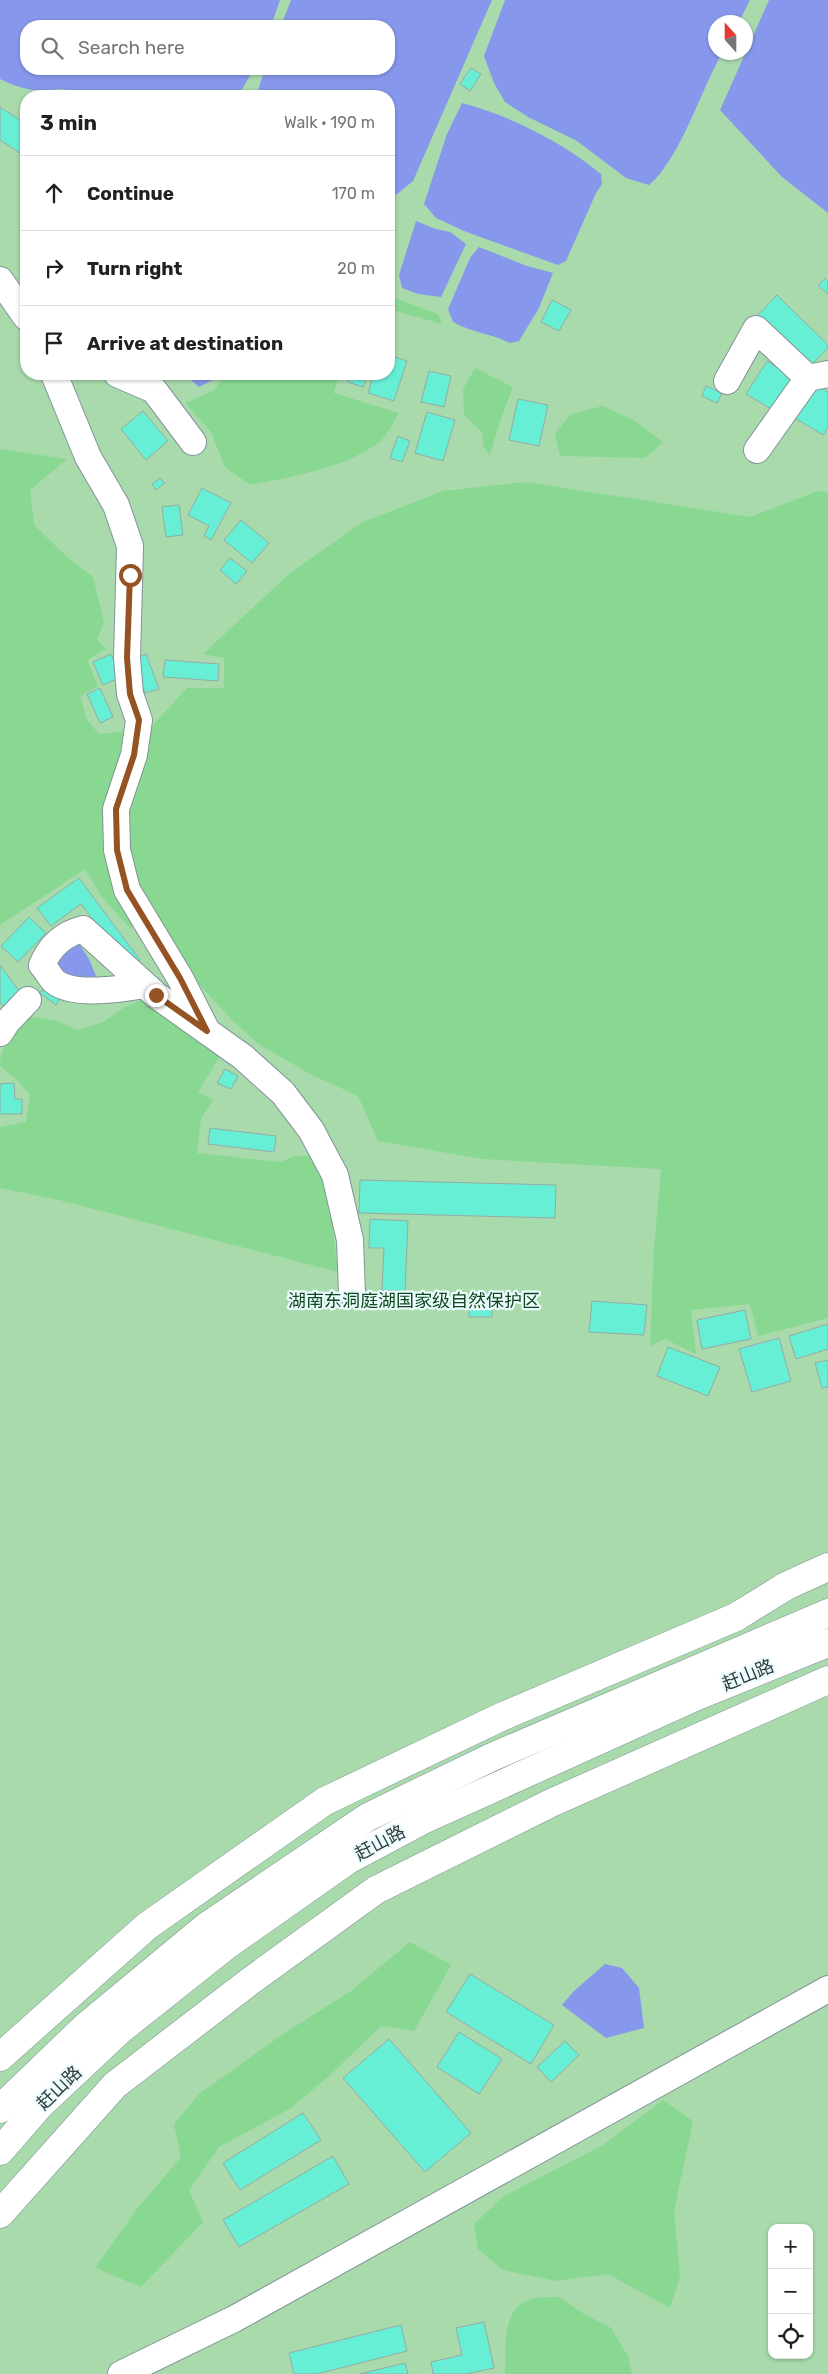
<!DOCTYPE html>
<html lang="en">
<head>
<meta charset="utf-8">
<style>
  :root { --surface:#fff; --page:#f6f6f6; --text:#202124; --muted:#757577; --line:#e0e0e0 }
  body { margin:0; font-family:Rubik,"Noto Sans SC",sans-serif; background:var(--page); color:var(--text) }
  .controls { position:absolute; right:15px; bottom:15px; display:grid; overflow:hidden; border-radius:10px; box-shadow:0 1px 4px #0004 }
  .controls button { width:45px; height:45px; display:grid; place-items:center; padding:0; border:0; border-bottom:1px solid var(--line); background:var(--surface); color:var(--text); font:25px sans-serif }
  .compass { position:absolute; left:708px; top:15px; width:45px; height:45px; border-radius:50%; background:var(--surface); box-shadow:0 1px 4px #0004; rotate:339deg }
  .stop { position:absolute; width:15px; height:15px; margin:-11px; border:4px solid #955223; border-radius:50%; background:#fff }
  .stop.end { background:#955223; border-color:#fff; box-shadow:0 1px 5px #0008 }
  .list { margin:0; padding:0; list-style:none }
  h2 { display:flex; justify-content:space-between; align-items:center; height:65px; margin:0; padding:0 20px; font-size:21px }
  h2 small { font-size:16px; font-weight:400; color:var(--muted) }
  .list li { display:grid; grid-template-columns:32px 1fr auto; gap:15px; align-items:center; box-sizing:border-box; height:75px; padding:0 20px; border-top:1px solid var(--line) }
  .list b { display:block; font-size:19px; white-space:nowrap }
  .list em { font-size:16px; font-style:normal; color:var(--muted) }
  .icon { flex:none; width:28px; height:28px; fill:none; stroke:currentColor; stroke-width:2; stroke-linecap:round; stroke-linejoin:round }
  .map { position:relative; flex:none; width:828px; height:2374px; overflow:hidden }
  .search { position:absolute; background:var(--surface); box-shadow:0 1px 4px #0004; left:20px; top:20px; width:375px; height:55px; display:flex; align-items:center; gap:12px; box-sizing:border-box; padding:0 18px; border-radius:20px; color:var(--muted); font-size:19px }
  .panel { position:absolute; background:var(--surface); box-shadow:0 1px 4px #0004; left:20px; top:90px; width:375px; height:290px; border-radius:20px }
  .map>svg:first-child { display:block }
  .green { fill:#a8daac; fill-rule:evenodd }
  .forest { fill:#89d892 }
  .water { fill:#8798ec }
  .building { fill:#67efd5; stroke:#97aaa5 }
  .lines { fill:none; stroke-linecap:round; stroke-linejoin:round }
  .minor-casing { stroke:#819498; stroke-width:28 }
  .major-casing { stroke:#819498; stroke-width:29 }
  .minor { stroke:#fff; stroke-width:26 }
  .major { stroke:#fff; stroke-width:28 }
  .route { stroke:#955223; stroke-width:6 }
  .labels { text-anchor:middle; stroke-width:4.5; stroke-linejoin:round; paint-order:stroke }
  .park-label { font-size:18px; fill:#0e471b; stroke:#ebfcff }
  .street-label { font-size:18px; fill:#323a3b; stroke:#ebfcff }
</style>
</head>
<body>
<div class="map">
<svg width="828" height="2374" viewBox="0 0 828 2374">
  <rect width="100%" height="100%" fill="#ebfcff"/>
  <path class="green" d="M0,0H828V2374H0ZM716,22H746V52H716ZM26,26H389V69H26ZM26,96H389V374H26ZM772,2228H809V2355H772Z"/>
  <g class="forest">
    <polygon points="389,296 438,314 442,324 389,309"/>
    <polygon points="475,368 513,387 500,421 490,455 483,446 482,432 464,415 463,389"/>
    <path d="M227,374H339L334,393L399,413C393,422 387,436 379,442C347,468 290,477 250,485L225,467L211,432L185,403L213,391Z"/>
    <polygon points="603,406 635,421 663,442 645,458 560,456 555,433 571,414"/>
    <polygon points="0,449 67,459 30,490 34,525 68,558 93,577 104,623 97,639 106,649 87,660 98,686 80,696 87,720 99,734 126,731 132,930 102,897 85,869 0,925"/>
    <polygon points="526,482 750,517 818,491 828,493 828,1318 758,1336 750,1304 691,1310 696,1354 665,1339 650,1346 654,1248 661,1169 482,1159 378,1141 358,1096 310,1074 257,1043 231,1019 184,968 143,899 127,842 128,809 152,726 187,688 224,688 224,658 203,654 290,573 363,522 443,491"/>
    <path d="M141,1000L220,1056L198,1092L214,1100L201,1118L197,1153L280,1162L294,1156H315L330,1207L338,1272L55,1199L0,1188V1127L26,1122L30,1095L19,1082L0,1066C0,1045 14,1032 27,1016L57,1021L77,1030L103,1022L125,1007Z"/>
    <polygon points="410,1942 451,1965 414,2031 381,2026 328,2077 291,2108 219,2147 189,2190 203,2222 141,2287 95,2268 137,2209 181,2157 174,2124 199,2094 283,2034 351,1991"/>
    <polygon points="663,2100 693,2121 674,2211 680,2277 670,2308 608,2274 556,2281 503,2270 478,2249 474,2224 504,2196 603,2145"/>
    <path d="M559,2297L584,2314L611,2328L628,2356L632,2374H505C506,2351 501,2305 532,2299C540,2297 550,2297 559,2297Z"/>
  </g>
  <g class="water">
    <path d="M0,0H280L271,26H26V69H254L238,96H80C65,84 50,92 34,90C23,89 10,84 0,79Z"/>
    <polygon points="291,0 492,0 413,181 396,195 389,193 389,96 256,96 265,69 389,69 389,26 281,26"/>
    <path d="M505,0H750L739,22H716V52L722,53C701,90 680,159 649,185L626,178L577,141L528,117L505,102L494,83L484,56Z"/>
    <polygon points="769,0 828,0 828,213 782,177 720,110"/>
    <path d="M462,103C509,115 564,143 601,174L602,184L596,193L566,261L558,265L464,231L436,218L424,204L447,134Z"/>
    <polygon points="416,221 436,229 450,232 466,244 441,297 418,294 402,288 399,275"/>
    <path d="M479,247L527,266L553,273L539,308L519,341L510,343C492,334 471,332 453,322L448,309L470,258Z"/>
    <polygon points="184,374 217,374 215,379 199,387"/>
    <polygon points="69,942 79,944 89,959 98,981 79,984 57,971 54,959"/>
    <polygon points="605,1964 622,1968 639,1988 644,2028 606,2038 562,2005 574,1991"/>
  </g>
  <g class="building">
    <polygon points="471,68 481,74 470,91 460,84"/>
    <polygon points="0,107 26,124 26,150 23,155 0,140"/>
    <polygon points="825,278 828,281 828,294 818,286"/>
    <polygon points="777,295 828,345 828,348 810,366 758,315"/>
    <polygon points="552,300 571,310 559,331 541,322"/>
    <polygon points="389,355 407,361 394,401 368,393 374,374 389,374"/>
    <polygon points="767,361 796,379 776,412 746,394"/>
    <polygon points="429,371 451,376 444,407 421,402"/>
    <polygon points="351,374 368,374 363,387 348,382"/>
    <polygon points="813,383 828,392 828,427 823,435 793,417"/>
    <polygon points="706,386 722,393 717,403 702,396"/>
    <polygon points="518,399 548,405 539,446 509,440"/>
    <polygon points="143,411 168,441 146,460 121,429"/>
    <polygon points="427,412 455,420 443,461 415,453"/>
    <polygon points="398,436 410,441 402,462 390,458"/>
    <polygon points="160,478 165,483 156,490 152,484"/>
    <polygon points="202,488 231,503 211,540 204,536 209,526 188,515"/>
    <polygon points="179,505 183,535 166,537 162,507"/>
    <polygon points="241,520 269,543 252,563 224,540"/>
    <polygon points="230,558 247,571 236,584 220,570"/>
    <polygon points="111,654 121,677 103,685 93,662"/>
    <polygon points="146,654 159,689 145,693 133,659"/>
    <polygon points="165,660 219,664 218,681 163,677"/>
    <polygon points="100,688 113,717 100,723 87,694"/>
    <polygon points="79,878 140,960 129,968 81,904 51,926 37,908"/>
    <polygon points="29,917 46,933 18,962 1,946"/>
    <polygon points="0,965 22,995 4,1008 0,1002"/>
    <polygon points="46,985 62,996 56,1005 40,993"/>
    <polygon points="225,1069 238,1076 231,1089 217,1083"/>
    <polygon points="14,1083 15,1099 22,1099 22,1114 0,1114 0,1084"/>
    <polygon points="210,1128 276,1136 274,1152 208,1144"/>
    <polygon points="360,1180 556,1185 555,1218 359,1213"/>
    <polygon points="370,1219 408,1221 405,1291 382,1290 384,1248 369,1248"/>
    <polygon points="592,1301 647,1305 644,1335 589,1332"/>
    <rect x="469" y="1305" width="23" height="12"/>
    <polygon points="745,1310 751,1339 702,1349 697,1320"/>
    <polygon points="828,1324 828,1349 796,1359 789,1336"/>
    <polygon points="779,1338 791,1381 752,1392 739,1349"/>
    <polygon points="668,1347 720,1367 708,1396 657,1376"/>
    <polygon points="828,1360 828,1387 822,1388 815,1363"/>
    <polygon points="470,1974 554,2025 531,2064 446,2012"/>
    <polygon points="459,2032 502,2059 479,2094 437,2067"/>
    <polygon points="389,2039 471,2133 425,2172 343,2078"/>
    <polygon points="565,2041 579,2055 551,2082 537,2067"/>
    <polygon points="303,2113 321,2140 240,2190 223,2163"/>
    <polygon points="333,2156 349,2184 239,2247 223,2220"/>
    <polygon points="484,2322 494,2368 466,2374 433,2374 431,2362 462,2355 456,2328"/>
    <polygon points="401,2325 407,2351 317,2374 294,2374 289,2353"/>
    <polygon points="405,2363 408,2374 360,2374"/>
  </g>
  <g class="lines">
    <g class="minor-casing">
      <g id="minor">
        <polyline points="0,280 26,317"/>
        <polyline points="54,374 88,457 116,505 130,546 127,658 130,694 139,720 134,755 116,809 117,850 127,890 180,978 207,1031"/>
        <polyline points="117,374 154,390 193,442"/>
        <polyline points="727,381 756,329 808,378"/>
        <polyline points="757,450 808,378 828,374"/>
        <path d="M144,985C122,989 72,997 54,981C50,977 46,969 42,965C50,946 63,934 83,929L156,995L243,1057L283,1093L311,1130L335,1175L350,1240L352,1293"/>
        <polyline points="0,1033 7,1022 28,1000"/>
        <polyline points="121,2374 234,2319 828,1989"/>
      </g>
    </g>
    <g class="major-casing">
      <g id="major">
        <polyline points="0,2057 147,1926 325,1801 501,1717 736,1617 786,1586 828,1567"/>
        <polyline points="0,2109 85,2027 207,1926 368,1817 492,1757 828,1613"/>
        <polyline points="0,2151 40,2105 120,2030 227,1945 348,1860 425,1819 697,1696 828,1643"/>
        <polyline points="0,2214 115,2085 249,1982 376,1890 551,1803 828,1680"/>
      </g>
    </g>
    <use href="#minor" class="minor"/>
    <use href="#major" class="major"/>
  </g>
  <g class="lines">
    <polyline class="route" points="130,575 127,658 130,694 139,720 134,755 116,809 117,850 127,890 180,978 207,1031 156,995"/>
  </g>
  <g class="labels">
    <g class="park-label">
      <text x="414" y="1307">湖南东洞庭湖国家级自然保护区</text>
    </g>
    <g class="street-label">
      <text transform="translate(748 1675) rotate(-22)" y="6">赶山路</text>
      <text transform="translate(380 1843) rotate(-28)" y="6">赶山路</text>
      <text transform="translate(59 2088) rotate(-44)" y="6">赶山路</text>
    </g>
  </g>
</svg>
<div class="controls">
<button>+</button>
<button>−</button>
<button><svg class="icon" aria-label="locate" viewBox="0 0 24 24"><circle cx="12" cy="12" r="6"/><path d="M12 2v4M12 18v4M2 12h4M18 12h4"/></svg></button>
</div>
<svg class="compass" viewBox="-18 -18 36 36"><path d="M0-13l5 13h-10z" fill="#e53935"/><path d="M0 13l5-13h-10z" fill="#757577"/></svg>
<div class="stop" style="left:130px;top:575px"></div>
<div class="stop end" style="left:156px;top:995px"></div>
<div class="search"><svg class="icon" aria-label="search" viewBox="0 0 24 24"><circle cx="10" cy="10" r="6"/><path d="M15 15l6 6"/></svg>Search here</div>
<section class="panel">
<h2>3 min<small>Walk · 190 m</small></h2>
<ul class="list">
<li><svg class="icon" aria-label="ahead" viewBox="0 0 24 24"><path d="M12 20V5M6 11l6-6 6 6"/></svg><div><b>Continue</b></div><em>170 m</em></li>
<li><svg class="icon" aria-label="right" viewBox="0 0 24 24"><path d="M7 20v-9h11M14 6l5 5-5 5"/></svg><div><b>Turn right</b></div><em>20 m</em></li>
<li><svg class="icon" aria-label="arrive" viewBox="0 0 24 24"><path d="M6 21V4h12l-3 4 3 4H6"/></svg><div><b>Arrive at destination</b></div></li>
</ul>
</section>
</div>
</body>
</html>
